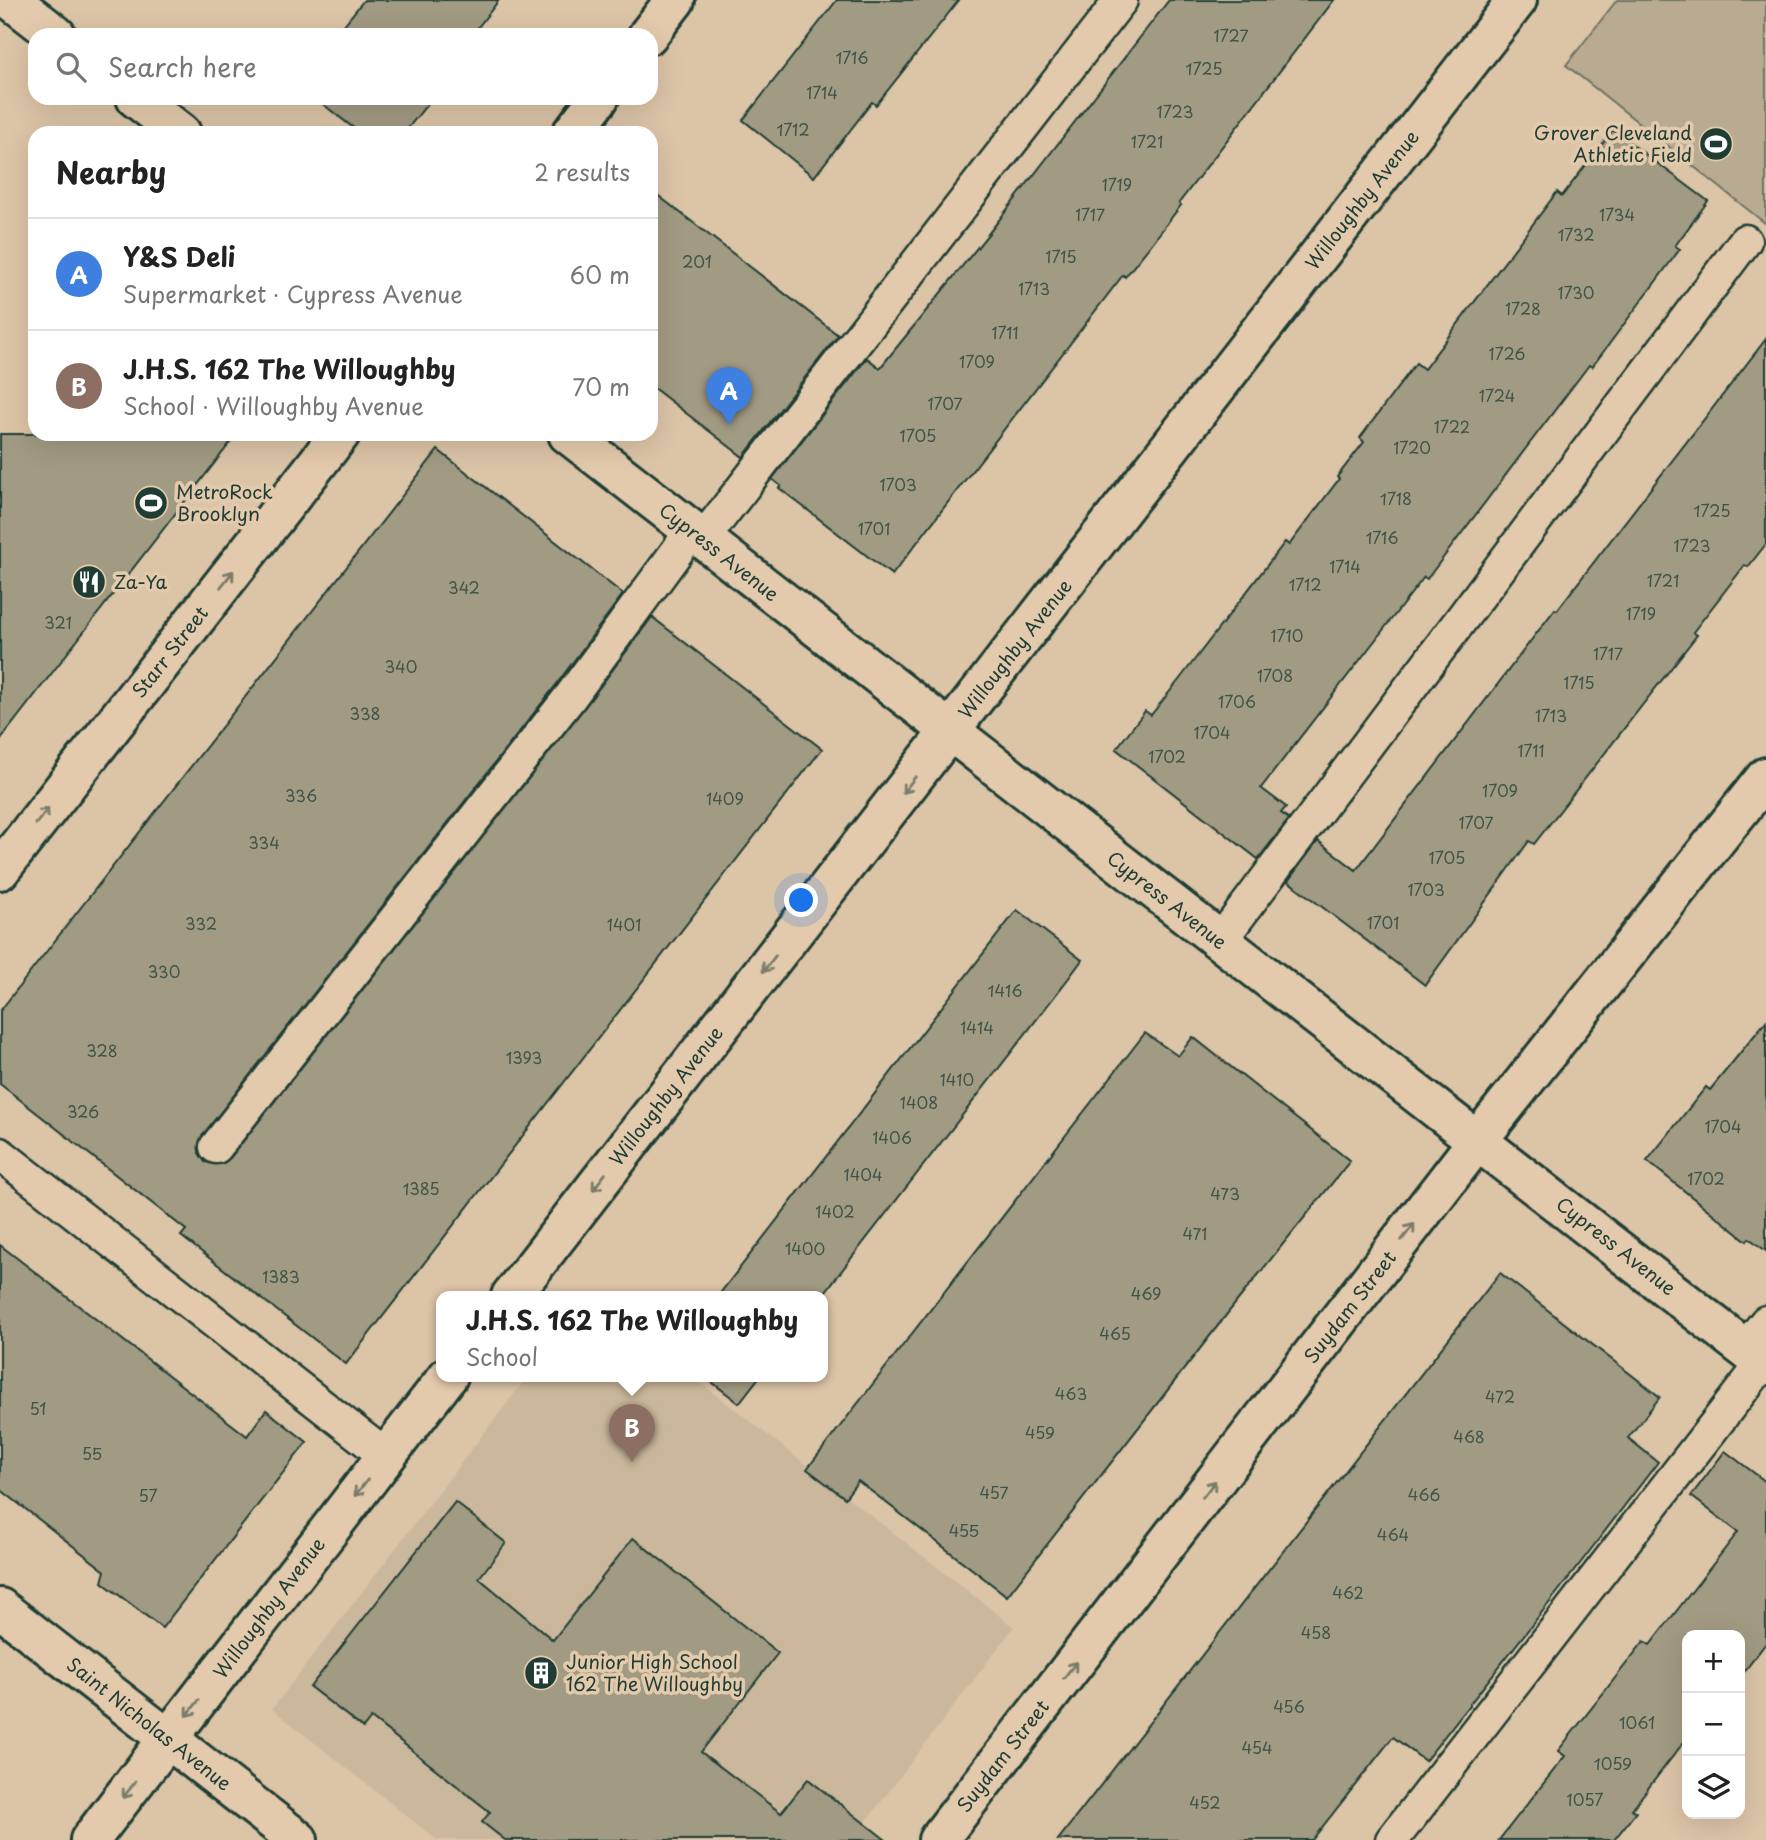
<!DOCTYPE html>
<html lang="en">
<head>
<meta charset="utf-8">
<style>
  :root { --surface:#fff; --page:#f2f2f2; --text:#222; --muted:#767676; --line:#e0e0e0; --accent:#111827 }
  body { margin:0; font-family:"Playpen Sans",sans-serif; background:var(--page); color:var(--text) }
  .controls { position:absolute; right:21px; bottom:21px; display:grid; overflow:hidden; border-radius:14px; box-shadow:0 7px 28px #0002 }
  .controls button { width:63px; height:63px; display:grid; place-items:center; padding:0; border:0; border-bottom:2px solid var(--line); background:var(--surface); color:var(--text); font:35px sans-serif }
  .you { position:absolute; left:802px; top:901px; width:24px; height:24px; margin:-18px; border:5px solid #fff; border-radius:50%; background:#1a73e8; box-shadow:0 0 0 10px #1a73e833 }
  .badge { display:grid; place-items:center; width:46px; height:46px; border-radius:50%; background:var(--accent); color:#fff; font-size:23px; font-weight:700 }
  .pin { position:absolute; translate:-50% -58px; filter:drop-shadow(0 2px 4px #0008) }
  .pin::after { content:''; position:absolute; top:37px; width:24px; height:21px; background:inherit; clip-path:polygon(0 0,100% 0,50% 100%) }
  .popup { position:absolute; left:436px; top:1291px; width:392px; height:91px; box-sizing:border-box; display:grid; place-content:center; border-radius:14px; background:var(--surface); filter:drop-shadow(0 2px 5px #0005); font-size:23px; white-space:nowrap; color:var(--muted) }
  .popup b { font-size:26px; color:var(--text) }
  .popup::after { content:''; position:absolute; left:50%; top:100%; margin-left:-14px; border:14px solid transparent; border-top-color:var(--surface) }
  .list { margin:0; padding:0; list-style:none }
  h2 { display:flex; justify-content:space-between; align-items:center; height:91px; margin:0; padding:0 28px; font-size:30px }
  h2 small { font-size:23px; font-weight:400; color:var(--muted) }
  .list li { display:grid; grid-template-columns:46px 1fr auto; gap:21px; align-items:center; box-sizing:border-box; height:112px; padding:0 28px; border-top:2px solid var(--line) }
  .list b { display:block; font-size:26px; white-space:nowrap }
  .list p { margin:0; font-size:23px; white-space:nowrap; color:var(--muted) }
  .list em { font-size:23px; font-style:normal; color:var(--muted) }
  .icon { flex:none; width:38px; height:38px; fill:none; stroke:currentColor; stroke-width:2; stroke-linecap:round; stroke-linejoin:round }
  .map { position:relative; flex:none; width:1766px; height:1840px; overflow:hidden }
  .search { position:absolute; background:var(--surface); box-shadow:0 7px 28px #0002; left:28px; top:28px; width:630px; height:77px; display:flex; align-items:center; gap:18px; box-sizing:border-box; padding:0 24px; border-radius:21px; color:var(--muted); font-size:26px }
  .panel { position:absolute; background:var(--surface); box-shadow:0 7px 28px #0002; left:28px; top:126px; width:630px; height:315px; border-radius:21px }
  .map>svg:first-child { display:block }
  .built { fill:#cbb89c }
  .green { fill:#b9ab92; stroke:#6c7463; stroke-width:2 }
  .building { fill:#a29b83; stroke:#1f3d34; stroke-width:2 }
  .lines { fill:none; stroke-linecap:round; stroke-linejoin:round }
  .lane-casing { stroke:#1f3d34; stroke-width:37 }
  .street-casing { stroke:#1f3d34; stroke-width:44 }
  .secondary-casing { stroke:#1f3d34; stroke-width:44 }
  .lane { stroke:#e4caac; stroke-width:32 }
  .street { stroke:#e4caac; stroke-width:38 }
  .secondary { stroke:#e4caac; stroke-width:38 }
  .oneway { stroke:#787c6a }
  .labels { text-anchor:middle; stroke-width:7; stroke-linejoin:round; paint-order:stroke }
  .number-label { font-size:16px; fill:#405448 }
  .poi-label { font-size:19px; fill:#1f3d34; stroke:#e4caac; text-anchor:start }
  .street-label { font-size:19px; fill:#1f3d34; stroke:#e4caac }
</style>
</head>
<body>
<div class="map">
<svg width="1766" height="1840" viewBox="0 0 1766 1840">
  <rect width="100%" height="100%" fill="#dcc4a7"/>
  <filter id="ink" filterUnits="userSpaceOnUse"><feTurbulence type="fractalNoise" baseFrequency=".0143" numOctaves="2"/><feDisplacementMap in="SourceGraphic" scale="14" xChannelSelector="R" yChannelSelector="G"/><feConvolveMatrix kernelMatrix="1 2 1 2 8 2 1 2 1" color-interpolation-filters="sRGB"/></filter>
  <g filter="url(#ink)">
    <polygon class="built" points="528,1376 692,1376 1014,1627 852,1840 437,1840 272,1709"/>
    <polygon class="green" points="1617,0 1766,0 1766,224 1566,65"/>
    <g class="building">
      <polygon points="364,0 499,0 472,35 336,35"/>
      <polygon points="837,0 959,0 876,105 872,102 814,177 743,120"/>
      <polygon points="1169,0 1334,0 1179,203 1181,205 1153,242 1125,277 1123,275 892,575 779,488 781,486 772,479 867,358 880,368 989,233"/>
      <polygon points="315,98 432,98 404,133 360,133"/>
      <polygon points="1613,130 1708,201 1675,246 1680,249 1592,367 1589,365 1427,579 1424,577 1261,788 1286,807 1281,813 1289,819 1258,859 1116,749 1145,711 1151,715 1179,680 1285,542 1289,545 1339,479 1337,477 1364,442 1360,438 1416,363 1424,369 1557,192 1562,196"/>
      <polygon points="651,190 838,335 743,457 651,386"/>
      <polygon points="1766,339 1766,544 1748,567 1745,565 1693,632 1697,635 1534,844 1529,841 1425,985 1288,881 1318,841 1356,870 1555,609 1557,610"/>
      <polygon points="0,434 237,434 0,740"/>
      <polygon points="438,450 623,594 556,685 202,1136 199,1153 205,1162 222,1164 230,1158 585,707 652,617 822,749 346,1364 181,1236 186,1230 0,1084 0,1011"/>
      <polygon points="1017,910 1082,960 1068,979 822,1296 718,1296"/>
      <polygon points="1766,1021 1766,1251 1749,1238 1747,1241 1647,1161 1706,1087 1710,1090"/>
      <polygon points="1145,1033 1178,1056 1193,1037 1350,1161 1238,1300 1007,1596 858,1481 845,1498 807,1469"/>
      <polygon points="0,1245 247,1436 266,1410 307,1442 162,1628 102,1582 105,1571 0,1489"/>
      <polygon points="1500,1273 1660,1397 1628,1438 1658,1462 1582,1561 1425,1761 1393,1737 1312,1840 1058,1840"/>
      <polygon points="704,1376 760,1376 739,1403"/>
      <polygon points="1725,1451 1766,1482 1766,1643 1740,1677 1740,1635 1687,1635 1687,1738 1632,1809 1636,1812 1614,1840 1499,1840 1565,1756 1558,1751 1644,1641 1650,1645 1738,1532 1691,1496"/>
      <polygon points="455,1502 506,1543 479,1578 553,1640 633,1538 778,1653 701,1752 781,1813 808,1779 886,1840 505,1840 482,1822 490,1812 371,1718 363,1728 310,1687"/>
    </g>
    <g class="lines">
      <g class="lane-casing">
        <g id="lane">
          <polyline points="703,539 1121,0"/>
          <polyline points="1220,941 1745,241"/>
          <polyline points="216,1147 571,696 692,531"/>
          <polyline points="0,1154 386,1456"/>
          <polyline points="1745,1349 1766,1322"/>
          <polyline points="1392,1840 1763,1363"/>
        </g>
      </g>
      <g class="street-casing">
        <g id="street">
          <polyline points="648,35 675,0"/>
          <polyline points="572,133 599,98"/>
          <polyline points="0,870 340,434"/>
          <polyline points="511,1296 1517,0"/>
          <polyline points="0,1608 298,1840"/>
          <polyline points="90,1840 448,1376"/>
          <polyline points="938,1840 1478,1140 1766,777"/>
        </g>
      </g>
      <g class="secondary-casing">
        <g id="secondary">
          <polyline points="11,0 56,35"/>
          <polyline points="136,98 181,133"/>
          <polyline points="568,434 1766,1365"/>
        </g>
      </g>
      <use href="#lane" class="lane"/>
      <use href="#street" class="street"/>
      <use href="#secondary" class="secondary"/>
    </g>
    <defs><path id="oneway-shaft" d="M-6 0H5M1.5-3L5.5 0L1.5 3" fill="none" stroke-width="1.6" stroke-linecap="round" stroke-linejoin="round" transform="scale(1.75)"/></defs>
    <g class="oneway">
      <use href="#oneway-shaft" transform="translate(227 579) rotate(-52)"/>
      <use href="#oneway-shaft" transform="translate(909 785) rotate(128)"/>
      <use href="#oneway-shaft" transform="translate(42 816) rotate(-52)"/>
      <use href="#oneway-shaft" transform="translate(769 964) rotate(128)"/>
      <use href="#oneway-shaft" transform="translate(599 1182) rotate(128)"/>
      <use href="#oneway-shaft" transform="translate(1408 1232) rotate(-52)"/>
      <use href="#oneway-shaft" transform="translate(361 1488) rotate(128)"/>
      <use href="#oneway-shaft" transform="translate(1209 1489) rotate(-52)"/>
      <use href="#oneway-shaft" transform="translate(1070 1670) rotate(-52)"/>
      <use href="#oneway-shaft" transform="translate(193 1708) rotate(128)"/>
      <use href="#oneway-shaft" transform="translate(129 1790) rotate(128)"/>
    </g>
  </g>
  <defs>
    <g id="stadium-disc" transform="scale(1.75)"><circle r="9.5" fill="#1f3d34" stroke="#e4caac"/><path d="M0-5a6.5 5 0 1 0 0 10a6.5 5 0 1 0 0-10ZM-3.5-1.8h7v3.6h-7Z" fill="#fff"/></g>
    <g id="restaurant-disc" transform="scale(1.75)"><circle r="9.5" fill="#1f3d34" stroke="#e4caac"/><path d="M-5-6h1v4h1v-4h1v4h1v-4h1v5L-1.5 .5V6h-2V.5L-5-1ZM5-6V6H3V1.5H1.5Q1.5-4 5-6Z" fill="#fff"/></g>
    <g id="building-disc" transform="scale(1.75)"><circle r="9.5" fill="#1f3d34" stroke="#e4caac"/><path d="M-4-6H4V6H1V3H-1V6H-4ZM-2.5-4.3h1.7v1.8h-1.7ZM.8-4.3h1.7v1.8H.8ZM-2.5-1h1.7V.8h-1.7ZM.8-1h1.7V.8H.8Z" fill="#fff"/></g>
  </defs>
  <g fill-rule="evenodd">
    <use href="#stadium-disc" x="1716" y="144"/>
    <use href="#stadium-disc" x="151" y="503"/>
    <use href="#restaurant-disc" x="89" y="582"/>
    <use href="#building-disc" x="541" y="1673"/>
  </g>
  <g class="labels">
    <g class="number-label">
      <text x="1231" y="42">1727</text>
      <text x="852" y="64">1716</text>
      <text x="1204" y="75">1725</text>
      <text x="822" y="99">1714</text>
      <text x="1175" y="118">1723</text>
      <text x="793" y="136">1712</text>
      <text x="1147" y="148">1721</text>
      <text x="1117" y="191">1719</text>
      <text x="1090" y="221">1717</text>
      <text x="1617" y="221">1734</text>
      <text x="1576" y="241">1732</text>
      <text x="1061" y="263">1715</text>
      <text x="697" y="268">201</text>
      <text x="1034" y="295">1713</text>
      <text x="1576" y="299">1730</text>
      <text x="1523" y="315">1728</text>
      <text x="1005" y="339">1711</text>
      <text x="1507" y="360">1726</text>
      <text x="977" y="368">1709</text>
      <text x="1497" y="402">1724</text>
      <text x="945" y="410">1707</text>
      <text x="1452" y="433">1722</text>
      <text x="918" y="442">1705</text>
      <text x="1412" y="454">1720</text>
      <text x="898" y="491">1703</text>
      <text x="1396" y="505">1718</text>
      <text x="1712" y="517">1725</text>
      <text x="874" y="535">1701</text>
      <text x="1382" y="544">1716</text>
      <text x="1692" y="552">1723</text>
      <text x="1345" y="573">1714</text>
      <text x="1663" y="587">1721</text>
      <text x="1305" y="591">1712</text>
      <text x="464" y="594">342</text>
      <text x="1641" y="620">1719</text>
      <text x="58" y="629">321</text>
      <text x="1287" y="642">1710</text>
      <text x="1608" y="660">1717</text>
      <text x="401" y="673">340</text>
      <text x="1275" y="682">1708</text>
      <text x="1579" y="689">1715</text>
      <text x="1237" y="708">1706</text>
      <text x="365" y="720">338</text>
      <text x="1551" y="722">1713</text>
      <text x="1212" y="739">1704</text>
      <text x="1531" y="757">1711</text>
      <text x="1167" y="763">1702</text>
      <text x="1500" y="797">1709</text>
      <text x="301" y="802">336</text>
      <text x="725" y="805">1409</text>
      <text x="1476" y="829">1707</text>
      <text x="264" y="849">334</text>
      <text x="1447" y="864">1705</text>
      <text x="1426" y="896">1703</text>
      <text x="1383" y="929">1701</text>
      <text x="201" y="930">332</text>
      <text x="624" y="931">1401</text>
      <text x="164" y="978">330</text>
      <text x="1005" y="997">1416</text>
      <text x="977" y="1034">1414</text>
      <text x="102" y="1057">328</text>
      <text x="524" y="1064">1393</text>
      <text x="957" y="1086">1410</text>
      <text x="919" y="1109">1408</text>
      <text x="83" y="1118">326</text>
      <text x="1723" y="1133">1704</text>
      <text x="892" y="1144">1406</text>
      <text x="863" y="1181">1404</text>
      <text x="1706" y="1185">1702</text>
      <text x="421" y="1195">1385</text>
      <text x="1225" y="1200">473</text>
      <text x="835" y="1218">1402</text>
      <text x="1195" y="1240">471</text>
      <text x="805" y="1255">1400</text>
      <text x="281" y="1283">1383</text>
      <text x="1146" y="1300">469</text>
      <text x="1115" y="1340">465</text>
      <text x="1071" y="1400">463</text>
      <text x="1500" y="1403">472</text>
      <text x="38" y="1415">51</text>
      <text x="1040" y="1439">459</text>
      <text x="1469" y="1443">468</text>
      <text x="92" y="1460">55</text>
      <text x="994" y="1499">457</text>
      <text x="1424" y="1501">466</text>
      <text x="148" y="1502">57</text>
      <text x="964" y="1537">455</text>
      <text x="1393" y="1541">464</text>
      <text x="1348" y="1599">462</text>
      <text x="1316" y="1639">458</text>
      <text x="1289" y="1713">456</text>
      <text x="1637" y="1729">1061</text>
      <text x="1257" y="1754">454</text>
      <text x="1613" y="1770">1059</text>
      <text x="1585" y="1806">1057</text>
      <text x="1205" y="1809">452</text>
    </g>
    <g class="poi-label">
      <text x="1692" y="140" text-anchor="end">Grover Cleveland<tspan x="1692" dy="22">Athletic Field</tspan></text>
      <text x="176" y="499">MetroRock<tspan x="176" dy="22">Brooklyn</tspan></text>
      <text x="114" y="589">Za-Ya</text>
      <text x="566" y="1669">Junior High School<tspan x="566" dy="22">162 The Willoughby</tspan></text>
    </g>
    <g class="street-label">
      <text transform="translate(1362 200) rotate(-52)" y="7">Willoughby Avenue</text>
      <text transform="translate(719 552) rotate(38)" y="7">Cypress Avenue</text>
      <text transform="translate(1015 649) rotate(-52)" y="7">Willoughby Avenue</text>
      <text transform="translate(170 652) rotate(-52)" y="7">Starr Street</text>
      <text transform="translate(1167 900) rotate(38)" y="7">Cypress Avenue</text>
      <text transform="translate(666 1096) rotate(-52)" y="7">Willoughby Avenue</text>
      <text transform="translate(1616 1246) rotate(38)" y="7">Cypress Avenue</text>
      <text transform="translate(1350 1307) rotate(-52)" y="7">Suydam Street</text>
      <text transform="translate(269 1608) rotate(-53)" y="7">Willoughby Avenue</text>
      <text transform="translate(149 1724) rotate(38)" y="7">Saint Nicholas Avenue</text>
      <text transform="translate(1003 1756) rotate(-52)" y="7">Suydam Street</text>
    </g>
  </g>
</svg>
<div class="controls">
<button>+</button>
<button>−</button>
<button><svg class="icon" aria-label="layers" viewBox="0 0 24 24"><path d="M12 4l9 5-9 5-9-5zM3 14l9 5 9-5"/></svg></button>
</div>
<div class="you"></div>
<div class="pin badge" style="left:729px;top:425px;background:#3f7fe0">A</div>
<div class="pin badge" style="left:632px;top:1462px;background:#8d6e63">B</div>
<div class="popup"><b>J.H.S. 162 The Willoughby</b>School</div>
<div class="search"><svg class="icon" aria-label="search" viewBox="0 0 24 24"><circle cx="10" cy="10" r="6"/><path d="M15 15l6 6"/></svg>Search here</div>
<section class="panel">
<h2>Nearby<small>2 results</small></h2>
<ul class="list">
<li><span class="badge" style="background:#3f7fe0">A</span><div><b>Y&amp;S Deli</b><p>Supermarket · Cypress Avenue</p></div><em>60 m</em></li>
<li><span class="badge" style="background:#8d6e63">B</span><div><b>J.H.S. 162 The Willoughby</b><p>School · Willoughby Avenue</p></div><em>70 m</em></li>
</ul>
</section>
</div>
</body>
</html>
